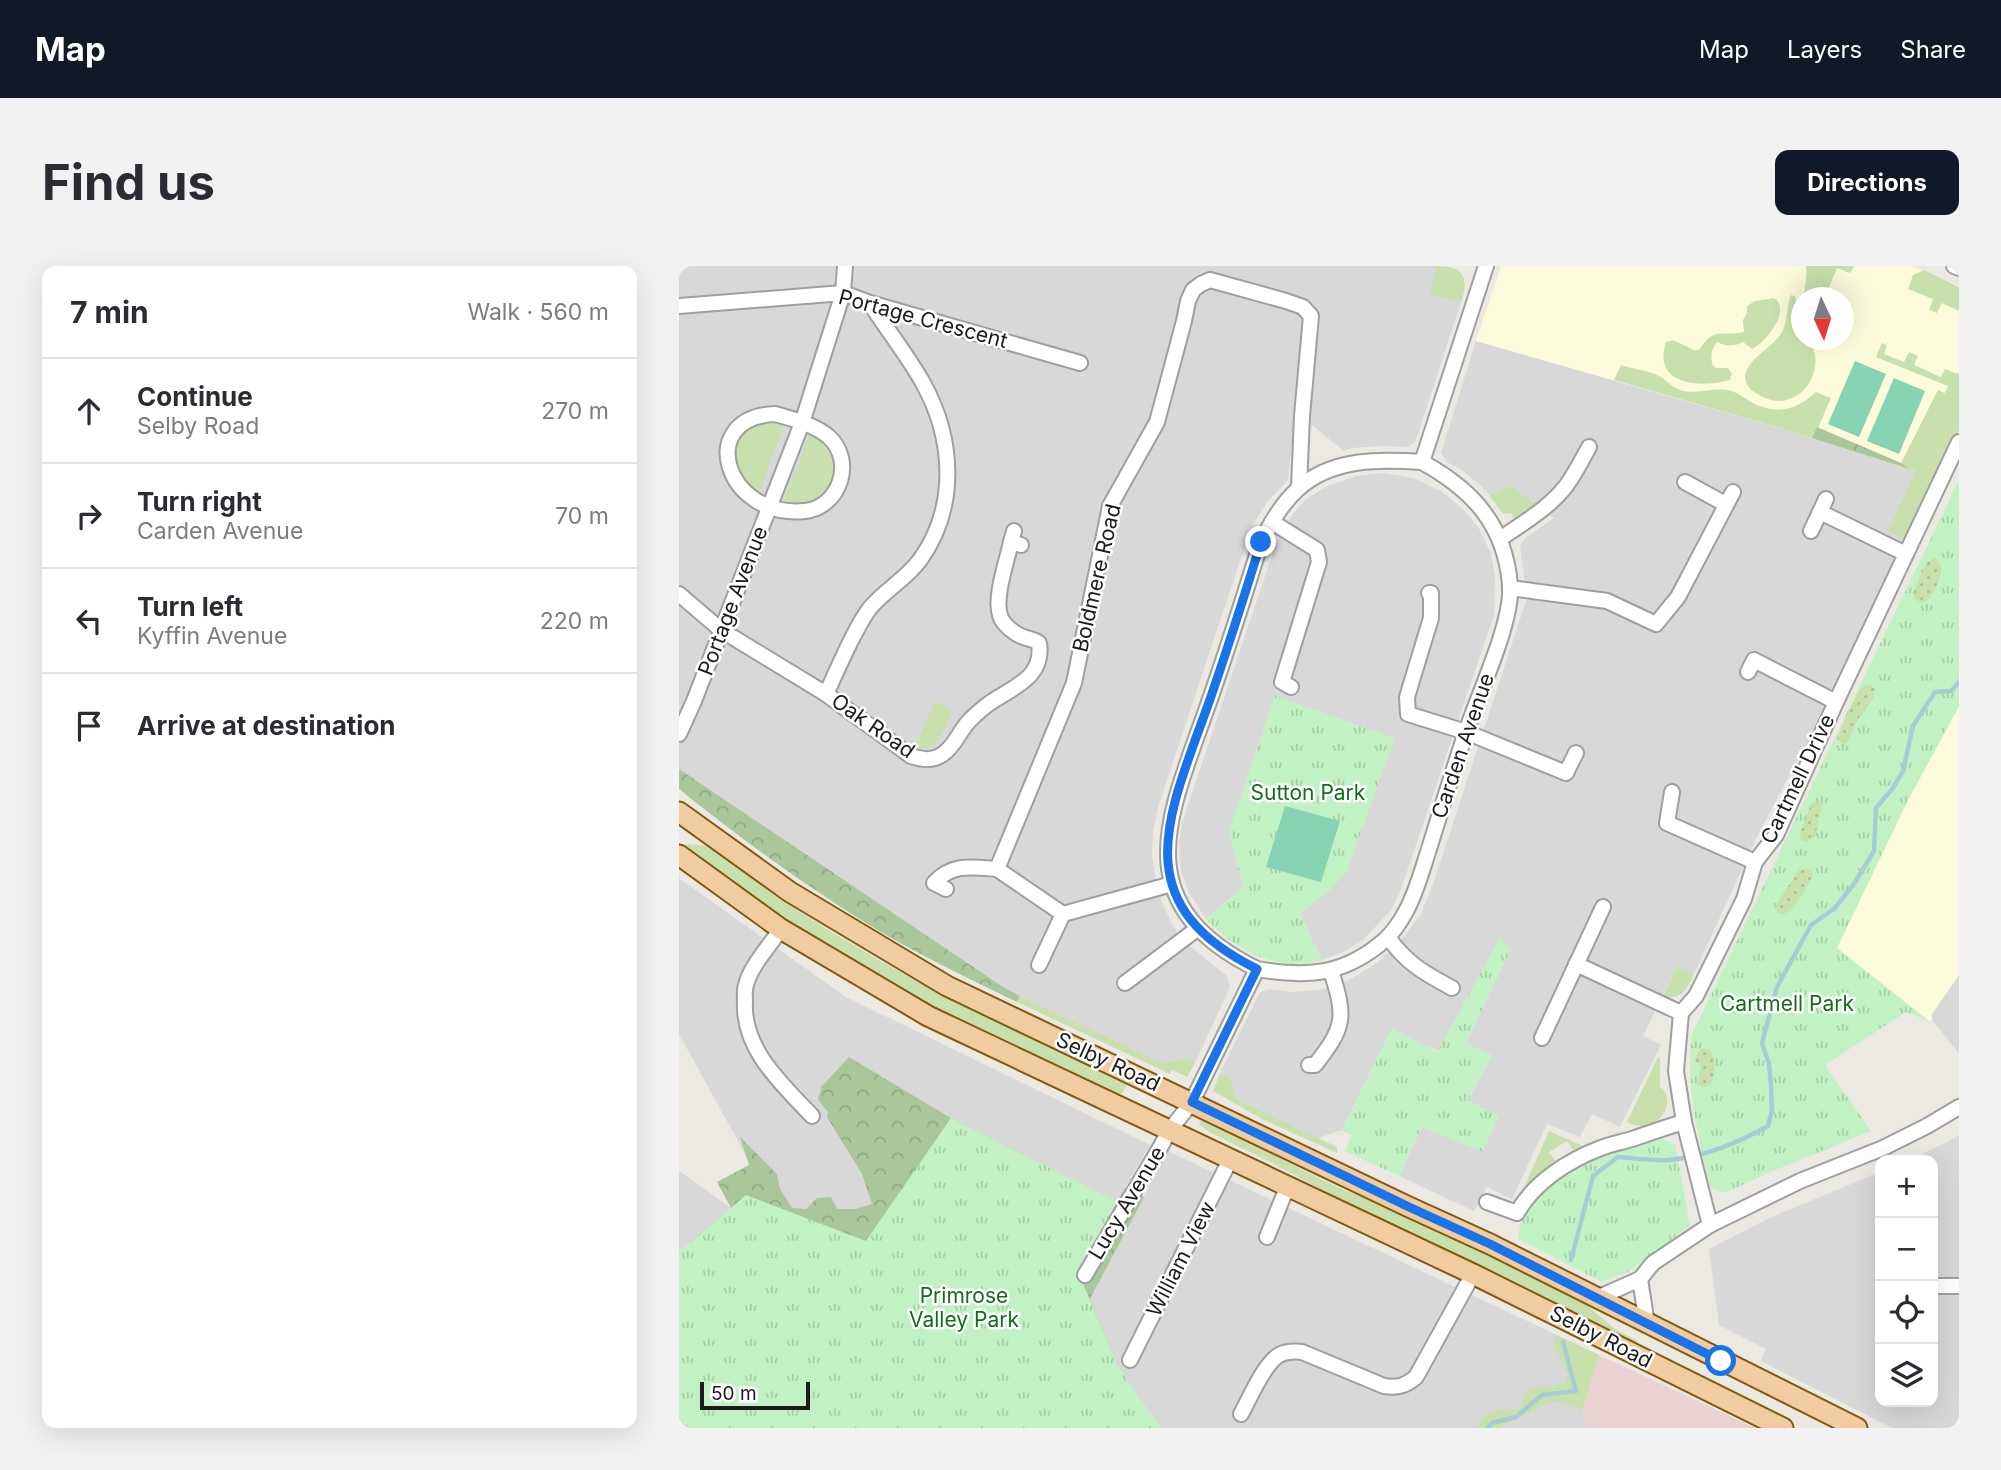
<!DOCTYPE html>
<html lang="en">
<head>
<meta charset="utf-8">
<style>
  :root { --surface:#fff; --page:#f2f2f3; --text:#2b2b33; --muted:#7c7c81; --line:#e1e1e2; --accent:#111827 }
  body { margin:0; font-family:Inter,sans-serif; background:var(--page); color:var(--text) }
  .controls { position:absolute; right:21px; bottom:21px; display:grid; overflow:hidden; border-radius:14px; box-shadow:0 7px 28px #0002 }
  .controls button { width:63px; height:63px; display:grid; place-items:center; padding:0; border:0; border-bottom:2px solid var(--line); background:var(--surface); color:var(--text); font:35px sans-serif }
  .compass { position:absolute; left:1112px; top:21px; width:63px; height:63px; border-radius:50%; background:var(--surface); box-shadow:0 7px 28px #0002; rotate:176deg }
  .scale { position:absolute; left:21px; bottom:18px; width:110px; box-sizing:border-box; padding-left:7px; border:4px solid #1b1b1b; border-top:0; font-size:19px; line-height:24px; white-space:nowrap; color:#1b1b1b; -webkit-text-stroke:5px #fff; paint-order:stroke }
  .stop { position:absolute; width:21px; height:21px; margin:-16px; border:5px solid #1a73e8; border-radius:50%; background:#fff }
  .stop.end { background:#1a73e8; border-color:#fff; box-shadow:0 2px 7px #0008 }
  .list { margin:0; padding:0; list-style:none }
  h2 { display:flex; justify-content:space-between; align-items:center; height:91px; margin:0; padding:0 28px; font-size:30px }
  h2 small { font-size:23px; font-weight:400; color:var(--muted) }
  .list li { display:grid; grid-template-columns:46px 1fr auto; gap:21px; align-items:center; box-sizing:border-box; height:105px; padding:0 28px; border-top:2px solid var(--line) }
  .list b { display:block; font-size:26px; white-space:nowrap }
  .list p { margin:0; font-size:23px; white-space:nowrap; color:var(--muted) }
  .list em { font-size:23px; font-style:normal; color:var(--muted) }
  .icon { flex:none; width:38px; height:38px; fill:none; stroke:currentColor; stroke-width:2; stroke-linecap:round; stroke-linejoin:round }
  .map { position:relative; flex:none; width:1280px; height:1162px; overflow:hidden; border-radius:14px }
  header { display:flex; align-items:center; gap:42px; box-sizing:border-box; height:98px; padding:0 35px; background:var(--accent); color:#fff }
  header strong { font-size:33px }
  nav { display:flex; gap:38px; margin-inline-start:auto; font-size:24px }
  .intro { display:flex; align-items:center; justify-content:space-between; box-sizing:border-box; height:168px; padding:0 42px }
  h1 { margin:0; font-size:49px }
  .button { padding:18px 32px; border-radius:14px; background:var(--accent); color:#fff; font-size:24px; font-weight:700 }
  main { display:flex; gap:42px; padding:0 42px }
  aside { flex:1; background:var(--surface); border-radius:14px; box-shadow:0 7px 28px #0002 }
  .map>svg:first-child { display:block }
  .residential { fill:#d9d8d8 }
  .commercial { fill:#ebd2d2 }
  .education { fill:#fbfadb; fill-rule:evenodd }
  .grass { fill:#c8e1ac }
  .forest { fill:url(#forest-crowns) }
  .park { fill:url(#park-tufts) }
  .garden { fill:url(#garden-dots) }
  .pitch { fill:#87d3b3 }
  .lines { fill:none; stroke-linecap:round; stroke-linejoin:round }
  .stream { stroke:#a6ccd5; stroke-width:4.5 }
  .minor-casing { stroke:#9f9f9f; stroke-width:18 }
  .major-casing { stroke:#83590f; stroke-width:23 }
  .minor { stroke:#fff; stroke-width:14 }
  .major { stroke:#f1cca1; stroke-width:19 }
  .route { stroke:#1a73e8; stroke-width:9 }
  .labels { text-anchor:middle; stroke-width:5; stroke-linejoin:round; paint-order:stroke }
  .street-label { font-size:21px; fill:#1b1b1b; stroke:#fff }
  .park-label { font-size:21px; fill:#166c1b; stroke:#fff }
</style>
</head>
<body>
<header>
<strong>Map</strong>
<nav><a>Map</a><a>Layers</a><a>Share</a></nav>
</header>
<div class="intro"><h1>Find us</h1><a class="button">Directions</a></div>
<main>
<aside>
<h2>7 min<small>Walk · 560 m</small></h2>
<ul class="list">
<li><svg class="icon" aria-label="ahead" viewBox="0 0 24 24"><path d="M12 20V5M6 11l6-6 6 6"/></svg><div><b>Continue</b><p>Selby Road</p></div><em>270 m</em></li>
<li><svg class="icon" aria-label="right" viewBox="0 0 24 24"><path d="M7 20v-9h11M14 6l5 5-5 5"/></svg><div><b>Turn right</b><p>Carden Avenue</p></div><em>70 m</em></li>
<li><svg class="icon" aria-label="left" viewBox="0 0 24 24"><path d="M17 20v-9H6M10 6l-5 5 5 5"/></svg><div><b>Turn left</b><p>Kyffin Avenue</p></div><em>220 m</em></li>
<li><svg class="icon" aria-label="arrive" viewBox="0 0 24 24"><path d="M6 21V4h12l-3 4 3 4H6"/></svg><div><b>Arrive at destination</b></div></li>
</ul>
</aside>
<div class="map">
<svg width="1280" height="1162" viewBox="0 0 1280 1162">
  <defs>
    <pattern id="forest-crowns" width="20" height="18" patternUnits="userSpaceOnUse" patternTransform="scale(1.75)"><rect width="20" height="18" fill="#a9c79a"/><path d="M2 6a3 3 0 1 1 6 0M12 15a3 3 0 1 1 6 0" fill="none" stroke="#91aa84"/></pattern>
    <pattern id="park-tufts" width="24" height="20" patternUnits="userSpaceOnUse" patternTransform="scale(1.75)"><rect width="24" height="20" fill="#c2f2c4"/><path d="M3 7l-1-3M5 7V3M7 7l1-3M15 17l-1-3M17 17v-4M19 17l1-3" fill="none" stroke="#a6cfa8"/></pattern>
    <pattern id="garden-dots" width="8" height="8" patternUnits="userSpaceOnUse" patternTransform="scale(1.75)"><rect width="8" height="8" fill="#c8e1ac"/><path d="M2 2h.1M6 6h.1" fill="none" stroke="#abc093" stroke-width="1.8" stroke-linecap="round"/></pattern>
  </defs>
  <rect width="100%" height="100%" fill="#ece8e2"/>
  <g class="residential">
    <polygon points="0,0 757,0 752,29 782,36 736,177 727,181 700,180 673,182 665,185 634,160 615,158 609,214 589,235 576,255 566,280 479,541 474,565 473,588 476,609 483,637 495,662 512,681 548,710 551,721 517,795 510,792 483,797 324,722 0,503"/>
    <polygon points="797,75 1101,162 1257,211 1157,436 1120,491 1075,577 1015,708 998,701 964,770 982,779 941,861 913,848 901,871 868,858 833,933 808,921 795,945 720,910 743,861 804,885 789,835 813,789 778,775 770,790 751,781 737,807 700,788 663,864 639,872 557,833 552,812 541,807 581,726 590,723 613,726 640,724 670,714 698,697 721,676 742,648 754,618 848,332 841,280 846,272 875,252 832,220 810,229 801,219 783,204 768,196 762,187"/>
    <polygon points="705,207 735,212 762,225 785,244 801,264 812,288 816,309 815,349 721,626 712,644 683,675 664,686 643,694 621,647 651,624 550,565 565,621 527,653 510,627 502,605 500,577 503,557 597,278 613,249 627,233 649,220 677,210"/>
    <polygon points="0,612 167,731 471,879 438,936 272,852 170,791 197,961 95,940 0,768"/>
    <polygon points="1280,709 1280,787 1253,754 1253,748"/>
    <polygon points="1280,870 1280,1162 1213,1162 1082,1095 1087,1083 1040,1059 1030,983 1090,952 1201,906 1201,1136 1254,1136 1254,894 1231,894"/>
    <polygon points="489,885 920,1089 903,1144 910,1162 482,1162 462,1135 439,1100 411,1033"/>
    <polygon points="0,905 52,942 0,985"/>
  </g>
  <polygon class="commercial" points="920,1089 1076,1162 910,1162 903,1144"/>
  <g class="education">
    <path d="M822,0H1232L1280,20V161L1257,211L1101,162L797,75ZM1122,32H1164V74H1122Z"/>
    <polygon points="1280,440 1280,709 1253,748 1253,754 1250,755 1157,683 1228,536"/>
  </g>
  <g class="grass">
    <path d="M757,0C784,0 791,11 782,36L751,29Z"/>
    <path d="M1127,0H1175L1171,7L1158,2L1146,31L1126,32C1124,21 1129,11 1127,0Z"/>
    <polygon points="1245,4 1280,21 1280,45 1263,37 1258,47 1250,44 1254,33 1229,23 1234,9"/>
    <path d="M1112,29L1116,30L1122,56V74H1130C1151,106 1117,150 1082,130C1077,127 1072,125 1069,120C1055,99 1095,82 1103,66C1109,55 1107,41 1112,29Z"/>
    <path d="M1095,32C1113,43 1087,77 1073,83L1064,76C1056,81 1046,80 1038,76C1032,83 1031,92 1034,100L1037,102H1049L1053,108L1051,114C1021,122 973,120 987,76L994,74L1015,84H1020C1036,60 1041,71 1065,66L1064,54L1068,47V40L1076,35Z"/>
    <path d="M1203,77L1208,79L1205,88L1225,96L1230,86L1239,90L1235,99L1262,111L1266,103L1279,108L1280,105V164L1259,212L1226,273L1209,265L1237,205L1101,162L935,114L942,99C952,103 969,104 978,109C986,112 992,121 1001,124C1018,130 1037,119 1055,126C1063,129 1070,136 1078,139C1101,149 1120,142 1137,126L1152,132L1139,162L1222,197L1259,124L1266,127L1269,120L1197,91Z"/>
    <path d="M94,154L106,156L79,230L55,204C56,168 59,164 94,154Z"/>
    <path d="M131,166C138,170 144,172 149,178C165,198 157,227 135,239C127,243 112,240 103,240Z"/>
    <polygon points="832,220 857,238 835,253 832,247 824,248 810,229"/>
    <path d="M256,435L273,444C265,462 261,487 236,481Z"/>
    <polygon points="7,578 29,580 96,630 154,667 224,708 285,740 449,817 440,832 423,824 411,815 277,755 216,721 86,643 24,597 5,581"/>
    <path d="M998,701L1015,708C1008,723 1003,735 984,730Z"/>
    <polygon points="341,730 483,797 510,792 517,795 508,811 493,804 491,808 338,736"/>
    <path d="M979,791L981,792V821C998,834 983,858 965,860C959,861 953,858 948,856Z"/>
    <polygon points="541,807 552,812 557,833 658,881 658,887 585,854 534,825"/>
    <path d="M521,855C545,861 566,873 586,884C625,904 669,930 711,940L896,1029L936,1063L959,1075L958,1078L669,938L593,897L530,866L520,858Z"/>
    <polygon points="870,865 904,880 895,885 888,875 870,886 878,897 853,916 847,925 844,924"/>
    <polygon points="877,1069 920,1089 903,1144 880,1136 873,1136 819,1162 798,1162 808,1147 829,1143 839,1144 847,1126 856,1122 886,1117 889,1109 874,1078"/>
  </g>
  <g class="forest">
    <polygon points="1138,161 1222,197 1231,203 1133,172"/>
    <path d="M0,503L324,721L341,730L338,736C286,711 232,685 182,654C119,614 58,570 0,523Z"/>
    <polygon points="170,791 272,852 437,936 446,922 465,931 411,1033 439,1100 0,1162 0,999 11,976 52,942 38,916 70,899 61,871 98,908 101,923 113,942 127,943 138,932 152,931 158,943 177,943 193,938 183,908 148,851 149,846 139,834 142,821"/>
  </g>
  <g class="park">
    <path d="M1280,214V440L1228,536L1158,682L1250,755L1227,746L1146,799L1192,865L1089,907L1048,926H1040L1032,922L1028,913C1019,865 1006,817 1013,768Z"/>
    <path d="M596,430L716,472L668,605L651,624L621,647L643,694C599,707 557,685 527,653L564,621L550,565Z"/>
    <polygon points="821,672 832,683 787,778 814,789 789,834 820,850 804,886 743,861 720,910 666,885 673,869 663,864 713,762 758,786"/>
    <polygon points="272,852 438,936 399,1006 439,1100 462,1135 482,1162 0,1162 0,986 67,929 187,975"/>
    <path d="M981,869L983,872L996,878L1011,960L949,1006L923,1016L839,973C840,966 841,958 843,951C852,926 895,898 919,890C942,882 959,880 981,869Z"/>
  </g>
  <g class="garden">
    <path d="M1256,292L1262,300C1262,314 1256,328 1245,337C1239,336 1235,333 1234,327C1241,315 1242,296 1256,292Z"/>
    <polygon points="1192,419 1196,423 1194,433 1179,453 1169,476 1165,478 1160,476 1158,471 1179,426 1183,421"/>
    <polygon points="1138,536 1142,536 1144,538 1142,543 1136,571 1128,576 1122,574 1121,567 1132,538"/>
    <path d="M1124,603H1132L1134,609C1130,618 1115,647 1104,648C1102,649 1100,647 1098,647L1096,640L1120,604Z"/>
    <path d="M1026,782L1030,783C1038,793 1036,805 1033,817C1027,821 1023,823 1018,818L1022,801L1019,797L1016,796L1015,793L1022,783Z"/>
  </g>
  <g class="pitch">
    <polygon points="1176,95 1207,108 1180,171 1149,158"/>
    <polygon points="1215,112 1246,125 1220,188 1188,175"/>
    <polygon points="606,540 661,555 642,616 587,601"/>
  </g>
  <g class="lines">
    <g class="stream">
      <path d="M892,994L914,910L939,891C955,892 973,895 989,894C1024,891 1059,877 1089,860L1093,844L1092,819L1090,798L1083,777L1098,721L1132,659L1155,643L1175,618L1195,585L1197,542L1214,522L1224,505L1234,460L1256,426L1272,425L1280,416"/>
      <polyline points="809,1162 813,1157 837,1151 863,1129 897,1125 884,1076"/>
    </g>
    <g class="minor-casing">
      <g id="minor">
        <polyline points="1275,0 1280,2"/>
        <polyline points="0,40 164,27 191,37 401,97"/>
        <path d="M96,148C114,153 136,159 150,171C176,195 161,241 126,245C45,253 16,151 96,148Z"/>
        <polyline points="1006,216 1046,238"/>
        <polyline points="1141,246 1147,233"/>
        <polyline points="593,256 638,284 640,296 603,416 612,421"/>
        <polyline points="335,265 332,276 342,279"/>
        <polyline points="1132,265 1141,246 1227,288"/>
        <path d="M821,273C844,257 870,242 887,220C896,208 903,194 910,181"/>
        <polyline points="831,322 928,335 977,358 999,331 1054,226"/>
        <polyline points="750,327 752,327 752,352 728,431 729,448 787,466 887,507 897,487"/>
        <path d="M0,328L42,364L147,428L232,490C244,494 254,495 264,488C276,480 281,464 291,454C299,446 307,439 317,433C339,419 365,409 360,377C352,371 345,374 335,366C330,363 322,355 321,349C315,331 328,295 332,276"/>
        <polyline points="1069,406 1075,394 1157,436"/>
        <path d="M147,428C159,403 175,363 191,342C206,324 226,314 241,294C279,241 275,173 244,117C229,90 208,64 191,37"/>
        <polyline points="0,468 15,435 123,157 164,27 166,0"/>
        <polyline points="993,526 988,557 1076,596"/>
        <path d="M267,623L255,617C273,597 293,601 318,603"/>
        <polyline points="384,648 318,603 395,417 431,240 478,156 505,55 509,35 514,24 522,18 531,14 607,35 624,41 632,50 623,150 620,221"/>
        <path d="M102,663C91,679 71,701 67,719C65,724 66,730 66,735C63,783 103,818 133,850"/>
        <path d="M709,671C727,697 745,707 773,722"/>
        <polyline points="897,698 1002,747"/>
        <polyline points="360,699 384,648 493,618"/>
        <path d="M578,703C445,637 490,550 529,439C548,385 565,331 582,276C592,257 603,237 619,223C652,192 702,193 743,196"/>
        <polyline points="446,717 518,663"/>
        <polyline points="863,772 924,641"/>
        <path d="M630,799H636C666,761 667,751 652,705"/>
        <path d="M808,936L838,947C855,916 890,894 922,882C932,878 943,876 953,873C971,867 987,861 1005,856"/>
        <polyline points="1031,959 1005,856 997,805 1002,747 1017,730 1065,633 1076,596 1097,569 1157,436 1280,176"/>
        <polyline points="588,971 609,919"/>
        <path d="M406,1009L482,880L490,865L513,836L578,703C630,712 666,709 707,673C714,666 721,656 726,647C737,628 743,604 750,583C762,544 774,505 787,466C799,429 834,356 831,319C826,259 794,224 743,196L807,0"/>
        <polyline points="961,1013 968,1058"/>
        <polyline points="1254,1020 1280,1020"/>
        <polyline points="918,1032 961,1013 974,997 1031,959 1121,915 1204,882 1248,860 1280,841"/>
        <polyline points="451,1094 552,892"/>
        <path d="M562,1148C571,1132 585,1098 600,1089C608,1085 615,1085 623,1086L705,1120C719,1122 726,1120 737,1111L794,1008"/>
      </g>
    </g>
    <g class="major-casing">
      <g id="major">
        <polyline points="0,546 111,626 268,720 730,941 811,978 1178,1162"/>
        <polyline points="0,589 102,663 249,750 794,1008 1104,1162"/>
      </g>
    </g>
    <use href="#minor" class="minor"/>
    <use href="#major" class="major"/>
  </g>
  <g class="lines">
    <path class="route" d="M582,276C565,331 548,385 529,439C489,550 445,637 578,703L513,836L730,941L811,978L1042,1095"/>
  </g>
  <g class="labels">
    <g class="street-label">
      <text transform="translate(244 53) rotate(15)" y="7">Portage Crescent</text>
      <text transform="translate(418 312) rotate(-77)" y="7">Boldmere Road</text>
      <text transform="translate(54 335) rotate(-69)" y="7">Portage Avenue</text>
      <text transform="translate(194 460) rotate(35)" y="7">Oak Road</text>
      <text transform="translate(784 480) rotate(-71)" y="7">Carden Avenue</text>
      <text transform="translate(1119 513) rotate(-64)" y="7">Cartmell Drive</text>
      <text transform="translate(429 796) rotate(25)" y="7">Selby Road</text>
      <text transform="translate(448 937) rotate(-59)" y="7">Lucy Avenue</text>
      <text transform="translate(502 993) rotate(-63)" y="7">William View</text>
      <text transform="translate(922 1071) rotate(27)" y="7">Selby Road</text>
    </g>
    <g class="park-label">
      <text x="629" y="534">Sutton Park</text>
      <text x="1108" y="745">Cartmell Park</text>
      <text x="285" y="1037">Primrose<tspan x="285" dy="24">Valley Park</tspan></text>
    </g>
  </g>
</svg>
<div class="controls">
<button>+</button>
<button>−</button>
<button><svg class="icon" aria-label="locate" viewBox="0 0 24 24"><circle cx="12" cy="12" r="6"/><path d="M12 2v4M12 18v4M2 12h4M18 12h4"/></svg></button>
<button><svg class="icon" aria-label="layers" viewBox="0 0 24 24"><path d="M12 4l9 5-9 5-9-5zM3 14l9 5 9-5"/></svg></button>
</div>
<svg class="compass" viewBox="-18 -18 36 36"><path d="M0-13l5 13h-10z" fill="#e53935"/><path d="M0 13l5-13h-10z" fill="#7c7c81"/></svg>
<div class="scale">50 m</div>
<div class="stop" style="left:1042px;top:1095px"></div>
<div class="stop end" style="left:582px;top:276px"></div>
</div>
</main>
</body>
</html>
